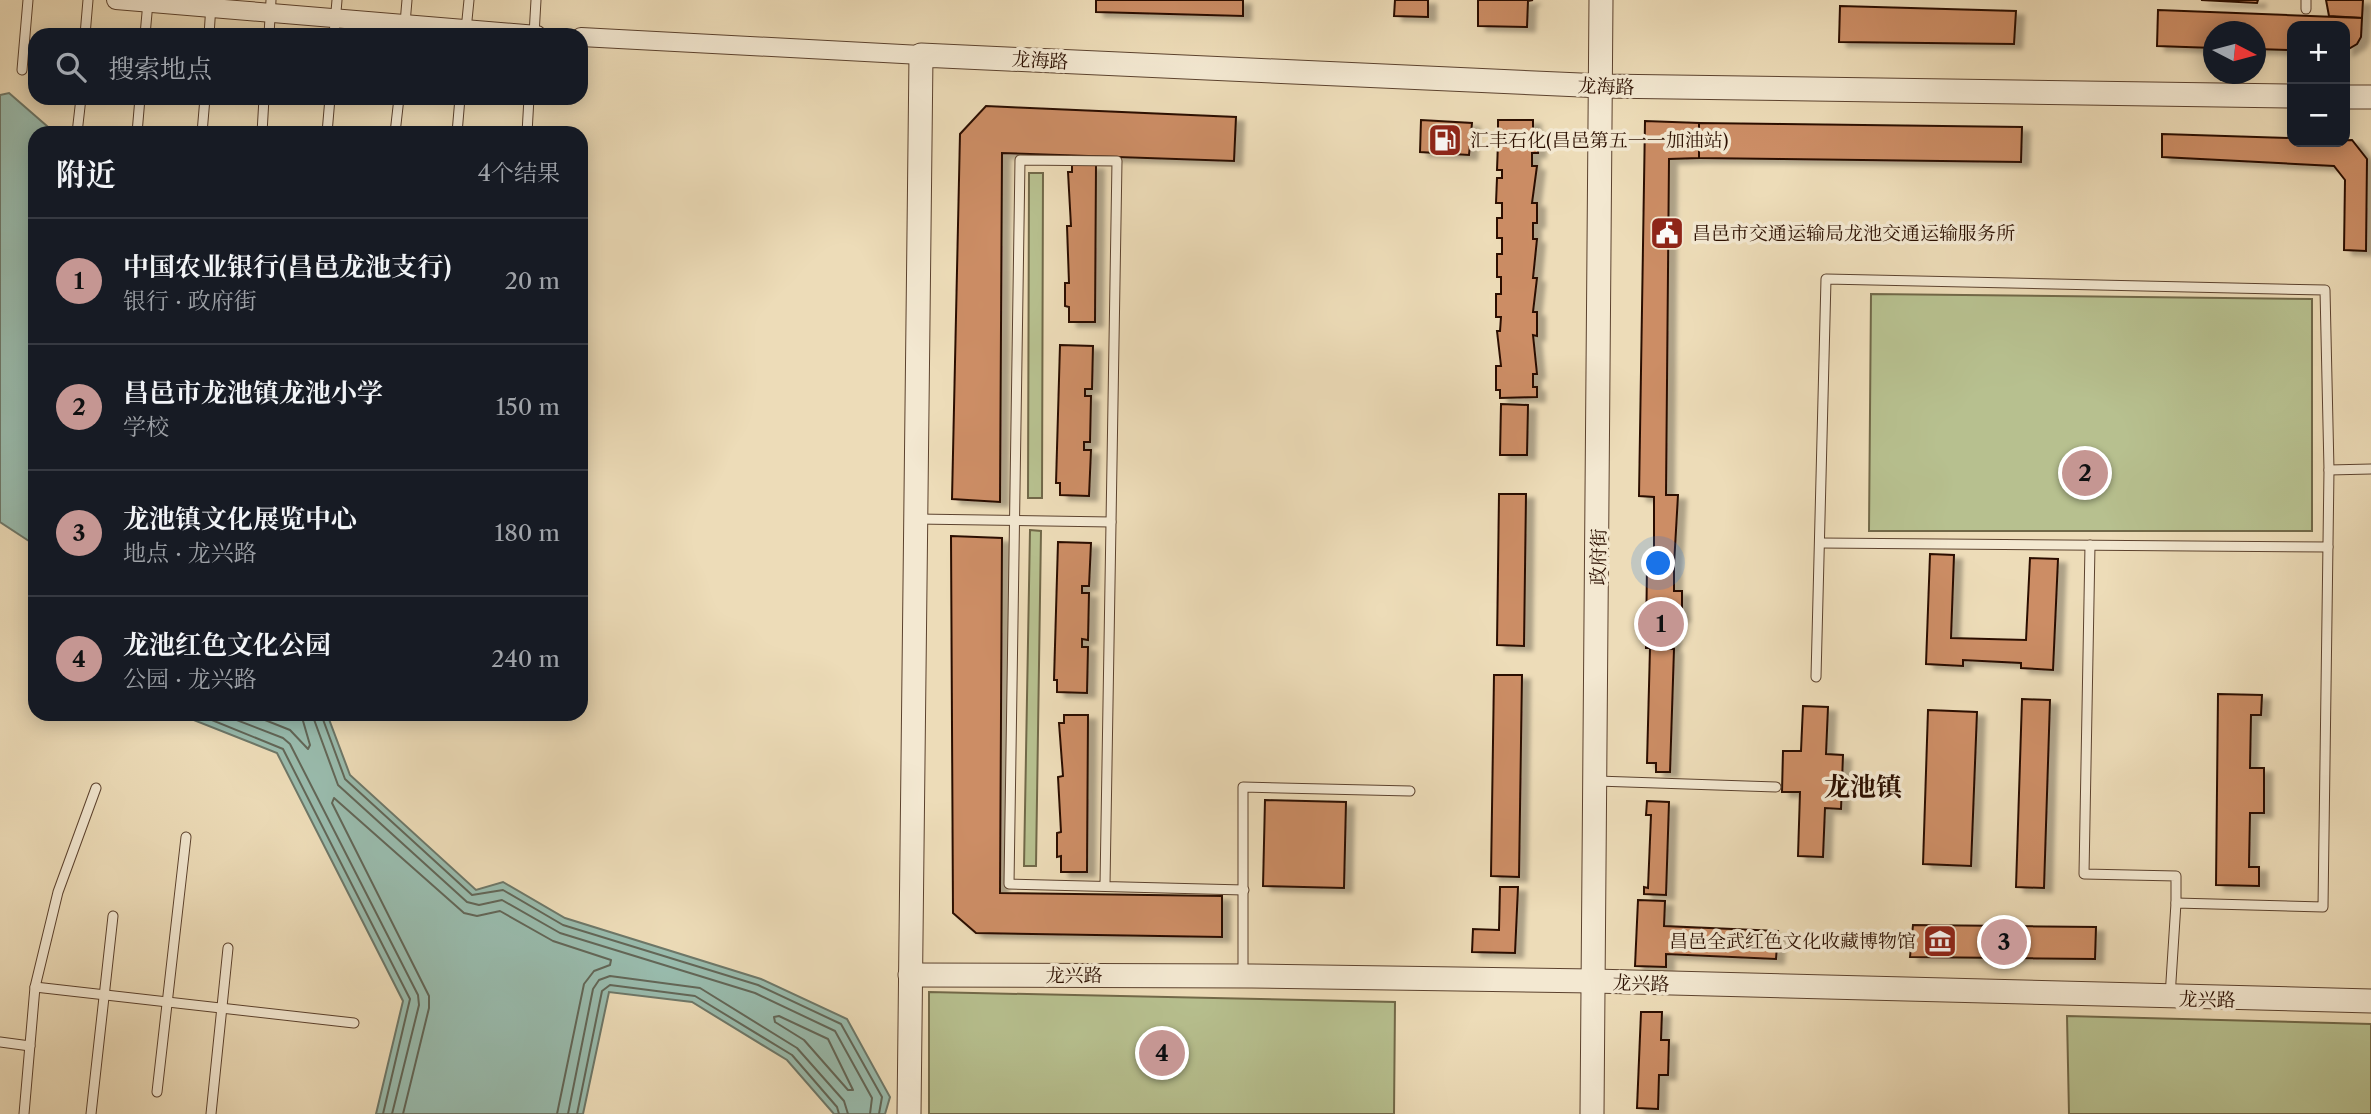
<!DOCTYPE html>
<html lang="zh">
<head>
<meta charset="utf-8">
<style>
  :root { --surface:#171b24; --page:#242831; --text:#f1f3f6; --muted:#9ea1a6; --line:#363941; --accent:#c59692 }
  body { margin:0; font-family:"Libre Caslon Text","Noto Serif SC",serif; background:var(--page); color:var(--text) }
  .controls { position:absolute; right:21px; top:21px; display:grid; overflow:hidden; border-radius:14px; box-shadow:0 4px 18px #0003 }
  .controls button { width:63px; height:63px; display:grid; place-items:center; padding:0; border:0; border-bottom:2px solid var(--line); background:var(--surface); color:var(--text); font:35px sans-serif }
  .compass { position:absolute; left:2203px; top:21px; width:63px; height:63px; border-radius:50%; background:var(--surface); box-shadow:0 4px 18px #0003; rotate:96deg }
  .you { position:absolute; left:1659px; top:564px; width:24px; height:24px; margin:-18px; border:5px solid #fff; border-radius:50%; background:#1a73e8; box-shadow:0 0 0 10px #1a73e833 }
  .badge { display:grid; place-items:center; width:46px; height:46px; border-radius:50%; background:var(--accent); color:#111; font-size:23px; font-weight:700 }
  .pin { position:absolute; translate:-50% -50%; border:4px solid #fff; box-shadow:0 2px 7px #0006 }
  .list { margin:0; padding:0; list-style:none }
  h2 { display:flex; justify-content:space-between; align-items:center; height:91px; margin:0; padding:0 28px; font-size:30px }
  h2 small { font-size:23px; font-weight:400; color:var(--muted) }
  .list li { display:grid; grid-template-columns:46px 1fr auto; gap:21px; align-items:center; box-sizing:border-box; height:126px; padding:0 28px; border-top:2px solid var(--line) }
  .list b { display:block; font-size:26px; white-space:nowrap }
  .list p { margin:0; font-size:23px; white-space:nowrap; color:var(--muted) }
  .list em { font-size:23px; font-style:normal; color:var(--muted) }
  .icon { flex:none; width:38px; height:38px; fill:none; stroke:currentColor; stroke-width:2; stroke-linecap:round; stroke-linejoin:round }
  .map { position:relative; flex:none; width:2371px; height:1114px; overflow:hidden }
  .search { position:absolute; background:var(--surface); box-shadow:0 4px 18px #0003; left:28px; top:28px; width:560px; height:77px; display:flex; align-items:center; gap:18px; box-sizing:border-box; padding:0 24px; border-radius:21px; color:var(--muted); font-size:26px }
  .panel { position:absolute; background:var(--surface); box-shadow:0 4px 18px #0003; left:28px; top:126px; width:560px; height:595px; border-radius:21px }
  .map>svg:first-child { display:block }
  .green { fill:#b7c08f; stroke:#716848; stroke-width:2 }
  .water { fill:#99bcae; stroke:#6d7768; stroke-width:2 }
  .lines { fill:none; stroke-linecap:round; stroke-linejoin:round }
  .shore { stroke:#626657; stroke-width:2 }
  .building { fill:#cc8d65; stroke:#2b0f00; stroke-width:2; filter:url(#shadow) }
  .service-casing { stroke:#5c422e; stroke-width:11 }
  .minor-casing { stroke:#5c422e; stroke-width:20 }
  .tertiary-casing { stroke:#5c422e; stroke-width:25 }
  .service { stroke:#f3e8d1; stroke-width:9 }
  .minor { stroke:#f3e8d1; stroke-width:18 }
  .tertiary { stroke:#f3e8d1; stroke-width:23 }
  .labels { text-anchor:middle; stroke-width:7; stroke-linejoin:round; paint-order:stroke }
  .street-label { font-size:19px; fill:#2b0f00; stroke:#f3e8d1 }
  .poi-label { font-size:19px; fill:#2b0f00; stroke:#f3e8d1; text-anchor:start }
  .district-label { font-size:26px; font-weight:bold; fill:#2b0f00; stroke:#f3e8d1 }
</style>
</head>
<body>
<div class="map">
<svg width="2371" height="1114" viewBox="0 0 2371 1114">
  <defs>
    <filter id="shadow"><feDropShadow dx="8" dy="4.5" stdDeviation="2" flood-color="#0004"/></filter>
  </defs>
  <rect width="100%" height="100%" fill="#eddcb8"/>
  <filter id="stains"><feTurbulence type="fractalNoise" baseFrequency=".00286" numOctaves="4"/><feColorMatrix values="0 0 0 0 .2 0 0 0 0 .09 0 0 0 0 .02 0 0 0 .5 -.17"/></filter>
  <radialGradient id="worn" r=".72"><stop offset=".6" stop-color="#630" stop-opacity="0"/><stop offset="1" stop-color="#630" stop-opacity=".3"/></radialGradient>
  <g class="green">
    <polygon points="1029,173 1043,173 1042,498 1028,498"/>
    <polygon points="1871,294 2312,299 2312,531 1869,531"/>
    <polygon points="1030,530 1041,531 1036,866 1024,866"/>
    <polygon points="929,992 1395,1002 1394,1114 929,1114"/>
    <polygon points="2067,1016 2371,1024 2371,1114 2069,1114"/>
  </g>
  <g class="water">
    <polygon points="9,93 55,133 35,133 35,545 0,522 0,95"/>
    <polygon points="188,714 327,714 350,775 476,890 503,882 565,918 761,979 847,1019 890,1097 885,1114 834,1114 787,1060 692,1002 609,992 583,1114 376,1114 403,1001 277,753 191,719"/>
  </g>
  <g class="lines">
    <g class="shore">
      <polyline points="197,714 283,749 410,999 383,1114"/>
      <polyline points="221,714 283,738 290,744 418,995 419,1005 392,1114"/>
      <polyline points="250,714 290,730 308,749 310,745 301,714"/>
      <polyline points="312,714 338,785 467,902 479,905 502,900 560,933 755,993 835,1031 872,1098 870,1114"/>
      <polyline points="321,714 345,779 472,895 503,890 563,925 758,985 841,1024 882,1097 879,1114"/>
      <polygon points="779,1016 828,1039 853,1090 848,1090 804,1040 775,1022 774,1017"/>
      <polyline points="403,1114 429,1008 429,996 332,803 334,798 464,913 477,916 500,911 553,941 611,960 610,965 594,971 584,984 557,1114"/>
      <polyline points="568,1114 593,989 599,980 610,976 700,988 797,1048 844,1101 848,1114"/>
      <polyline points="577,1114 602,991 610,985 695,996 792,1055 837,1107 839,1114"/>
    </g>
  </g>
  <g class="building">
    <polygon points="1096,0 1243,0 1243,16 1096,12"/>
    <polygon points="1395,0 1428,0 1428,17 1394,16"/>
    <polygon points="1478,0 1533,0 1528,1 1527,27 1478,26"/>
    <polygon points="2201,0 2258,0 2257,3"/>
    <polygon points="2326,0 2363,0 2362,18 2329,16"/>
    <polygon points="1840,6 2016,11 2014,44 1839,42"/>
    <polygon points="2158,10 2362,18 2361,37 2357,44 2345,51 2345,26 2292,26 2292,50 2256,49 2256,32 2214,32 2214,48 2157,46"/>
    <polygon points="986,106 1236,117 1234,161 1002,153 1000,502 952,499 960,134"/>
    <polygon points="1421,120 1472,123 1469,155 1420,152"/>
    <polygon points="1498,120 1533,120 1533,129 1538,129 1538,153 1532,153 1532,166 1537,166 1532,203 1537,203 1537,223 1533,223 1533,239 1537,239 1533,278 1537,278 1533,312 1537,312 1537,336 1533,335 1537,374 1533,374 1533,387 1537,387 1537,397 1500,398 1500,390 1496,390 1496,366 1501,366 1497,331 1500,331 1501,317 1496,317 1496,294 1501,294 1501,277 1497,277 1497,254 1502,254 1502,238 1497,238 1497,218 1502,218 1502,203 1496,203 1497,178 1502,178 1502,170 1497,170 1498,143 1503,144 1503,134 1498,134"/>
    <polygon points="1645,121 1699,123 1699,158 1669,159 1666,495 1678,495 1674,565 1654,565 1654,497 1639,496"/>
    <polygon points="1699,123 2022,127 2021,162 1699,158"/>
    <polygon points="2162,134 2292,138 2292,142 2352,140 2367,159 2366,251 2344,250 2345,180 2334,166 2162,157"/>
    <polygon points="1072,165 1096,165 1095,322 1069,322 1069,307 1065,306 1065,283 1069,283 1067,226 1071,226 1068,172 1072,172"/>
    <polygon points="1060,345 1093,346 1092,389 1085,389 1085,396 1091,396 1090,442 1084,442 1084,450 1091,450 1089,496 1060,495 1060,483 1056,483"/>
    <polygon points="1501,404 1528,405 1527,455 1500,455"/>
    <polygon points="1499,494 1526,494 1524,646 1497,645"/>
    <polygon points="951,536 1002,538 1000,893 1222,896 1222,937 976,933 953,913"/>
    <polygon points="1058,542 1091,543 1089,586 1082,586 1082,593 1089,593 1088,640 1082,639 1082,647 1088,647 1087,693 1057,692 1057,680 1054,680"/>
    <polygon points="1930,554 1954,555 1951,638 2026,640 2030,558 2058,559 2053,670 2021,668 2021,663 1963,660 1963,666 1926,664"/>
    <polygon points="1647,564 1674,565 1674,591 1682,591 1682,617 1673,617 1672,648 1646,648"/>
    <polygon points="1650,648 1674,649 1670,772 1656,772 1656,763 1647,763"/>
    <polygon points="1494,675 1522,675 1519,877 1491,876"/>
    <polygon points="2218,694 2262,695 2261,715 2251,715 2250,768 2264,768 2264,813 2250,813 2249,867 2259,867 2259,886 2216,885"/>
    <polygon points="2022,699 2050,700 2044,888 2016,887"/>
    <polygon points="1803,706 1828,707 1826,754 1843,755 1841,809 1825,808 1823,857 1798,856 1800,792 1782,792 1783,751 1801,751"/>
    <polygon points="1928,710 1977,712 1971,866 1923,864"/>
    <polygon points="1064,715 1088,715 1087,872 1061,872 1061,856 1057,857 1057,833 1061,832 1058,777 1063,776 1059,723 1064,723"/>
    <polygon points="1265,800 1346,802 1344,888 1263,886"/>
    <polygon points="1647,801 1669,802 1666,895 1644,894 1644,887 1648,888 1651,815 1646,815"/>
    <polygon points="1500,887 1518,887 1515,953 1472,952 1473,929 1499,930"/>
    <polygon points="1638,900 1665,901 1664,926 1778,931 1776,959 1666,954 1666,967 1635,966"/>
    <polygon points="1913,925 2096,927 2095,959 1910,957"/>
    <polygon points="1641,1012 1662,1012 1661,1040 1669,1040 1668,1075 1659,1075 1658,1109 1637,1108"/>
  </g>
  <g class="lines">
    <g class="service-casing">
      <g id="service">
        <polyline points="2306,9 2306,0"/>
        <polyline points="466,30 469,0"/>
        <polyline points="85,35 88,0"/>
        <polyline points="145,35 148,2"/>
        <polyline points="209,35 211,5"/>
        <polyline points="269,35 271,0"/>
        <polyline points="334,35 337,0"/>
        <polyline points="404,35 407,0"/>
        <polyline points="534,35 536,0"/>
        <polyline points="22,70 28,0"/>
        <polyline points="77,133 81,98"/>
        <polyline points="137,133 140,98"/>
        <polyline points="202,133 205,98"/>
        <polyline points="262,133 264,98"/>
        <polyline points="327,133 330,98"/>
        <polyline points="395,133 399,98"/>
        <polyline points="457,133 460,98"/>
        <polyline points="527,133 529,98"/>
        <polyline points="2329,470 2371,469"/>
        <polyline points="917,519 1111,522"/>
        <polyline points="1820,543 2328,547"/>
        <polyline points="2090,545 2084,874 2176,876 2176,903"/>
        <polyline points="1816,677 1826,279 2325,290 2329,470 2323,907 2176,903 2170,997"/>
        <polyline points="1597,781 1776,787"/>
        <polyline points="1105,885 1117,161 1020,160 1009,884 1244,890"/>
        <polyline points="1243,976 1243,787 1410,791"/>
        <polyline points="35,987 354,1023"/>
        <polyline points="0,1042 30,1046"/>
        <polyline points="157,1092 186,837"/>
        <polyline points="24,1114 35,987 58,892 96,788"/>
        <polyline points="91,1114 113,916"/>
        <polyline points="211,1114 228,948"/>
      </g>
    </g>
    <g class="minor-casing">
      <g id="minor">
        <polyline points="116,0 537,35"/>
        <polyline points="581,37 921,55"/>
      </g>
    </g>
    <g class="tertiary-casing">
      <g id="tertiary">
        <polyline points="2345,97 2371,97"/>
        <polyline points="910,975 1252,976 1593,981 2371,1001"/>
        <polyline points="909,1114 921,55 1603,86 2292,96"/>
        <polyline points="1592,1114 1601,0"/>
      </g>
    </g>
    <use href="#service" class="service"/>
    <use href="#minor" class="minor"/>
    <use href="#tertiary" class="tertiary"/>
  </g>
  <defs>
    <g id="fuel-square" transform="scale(1.75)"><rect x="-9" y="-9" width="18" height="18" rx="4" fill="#8f2418" stroke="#f3e8d1"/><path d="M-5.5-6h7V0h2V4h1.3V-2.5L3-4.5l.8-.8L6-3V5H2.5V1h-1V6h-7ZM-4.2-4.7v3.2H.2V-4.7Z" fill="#fff"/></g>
    <g id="civic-square" transform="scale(1.75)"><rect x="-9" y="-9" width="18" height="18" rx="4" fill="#8f2418" stroke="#f3e8d1"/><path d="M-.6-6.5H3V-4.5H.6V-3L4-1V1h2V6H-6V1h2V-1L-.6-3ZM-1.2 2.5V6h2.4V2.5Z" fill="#fff"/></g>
    <g id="museum-square" transform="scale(1.75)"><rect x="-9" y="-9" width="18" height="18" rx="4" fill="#8f2418" stroke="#f3e8d1"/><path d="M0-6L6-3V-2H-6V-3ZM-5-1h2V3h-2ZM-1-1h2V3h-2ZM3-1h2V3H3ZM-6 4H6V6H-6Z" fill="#fff"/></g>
  </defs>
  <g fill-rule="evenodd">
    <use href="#fuel-square" x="1445" y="140"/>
    <use href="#civic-square" x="1667" y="233"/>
    <use href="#museum-square" x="1940" y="941"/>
  </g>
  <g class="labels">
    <g class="street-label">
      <text transform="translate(1040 60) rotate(3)" y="7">龙海路</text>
      <text transform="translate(1606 86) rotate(2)" y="7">龙海路</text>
      <text transform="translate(1598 557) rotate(-89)" y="7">政府街</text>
      <text x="1074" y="982">龙兴路</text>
      <text transform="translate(1641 983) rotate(2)" y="7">龙兴路</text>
      <text transform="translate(2207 999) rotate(1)" y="7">龙兴路</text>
    </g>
    <g class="poi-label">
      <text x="1470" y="147">汇丰石化(昌邑第五一一加油站)</text>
      <text x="1692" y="240">昌邑市交通运输局龙池交通运输服务所</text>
      <text x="1916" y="948" text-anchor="end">昌邑全武红色文化收藏博物馆</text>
    </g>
    <g class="district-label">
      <text x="1863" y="796">龙池镇</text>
    </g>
  </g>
  <rect width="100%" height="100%" filter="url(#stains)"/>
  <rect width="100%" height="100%" fill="url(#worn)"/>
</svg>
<div class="controls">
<button>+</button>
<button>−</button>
</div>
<svg class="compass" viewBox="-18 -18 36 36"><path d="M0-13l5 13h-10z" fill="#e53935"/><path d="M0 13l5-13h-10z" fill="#9ea1a6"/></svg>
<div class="you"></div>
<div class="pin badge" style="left:1661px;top:624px">1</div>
<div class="pin badge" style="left:2085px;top:473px">2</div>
<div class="pin badge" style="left:2004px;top:942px">3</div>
<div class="pin badge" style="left:1162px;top:1053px">4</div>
<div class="search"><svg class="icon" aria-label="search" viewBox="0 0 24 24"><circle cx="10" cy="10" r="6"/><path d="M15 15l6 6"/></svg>搜索地点</div>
<section class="panel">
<h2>附近<small>4个结果</small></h2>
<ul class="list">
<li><span class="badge">1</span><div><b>中国农业银行(昌邑龙池支行)</b><p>银行 · 政府街</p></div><em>20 m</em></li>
<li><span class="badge">2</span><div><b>昌邑市龙池镇龙池小学</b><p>学校</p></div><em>150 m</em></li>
<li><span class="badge">3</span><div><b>龙池镇文化展览中心</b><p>地点 · 龙兴路</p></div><em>180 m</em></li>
<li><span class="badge">4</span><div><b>龙池红色文化公园</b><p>公园 · 龙兴路</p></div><em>240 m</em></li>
</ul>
</section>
</div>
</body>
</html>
